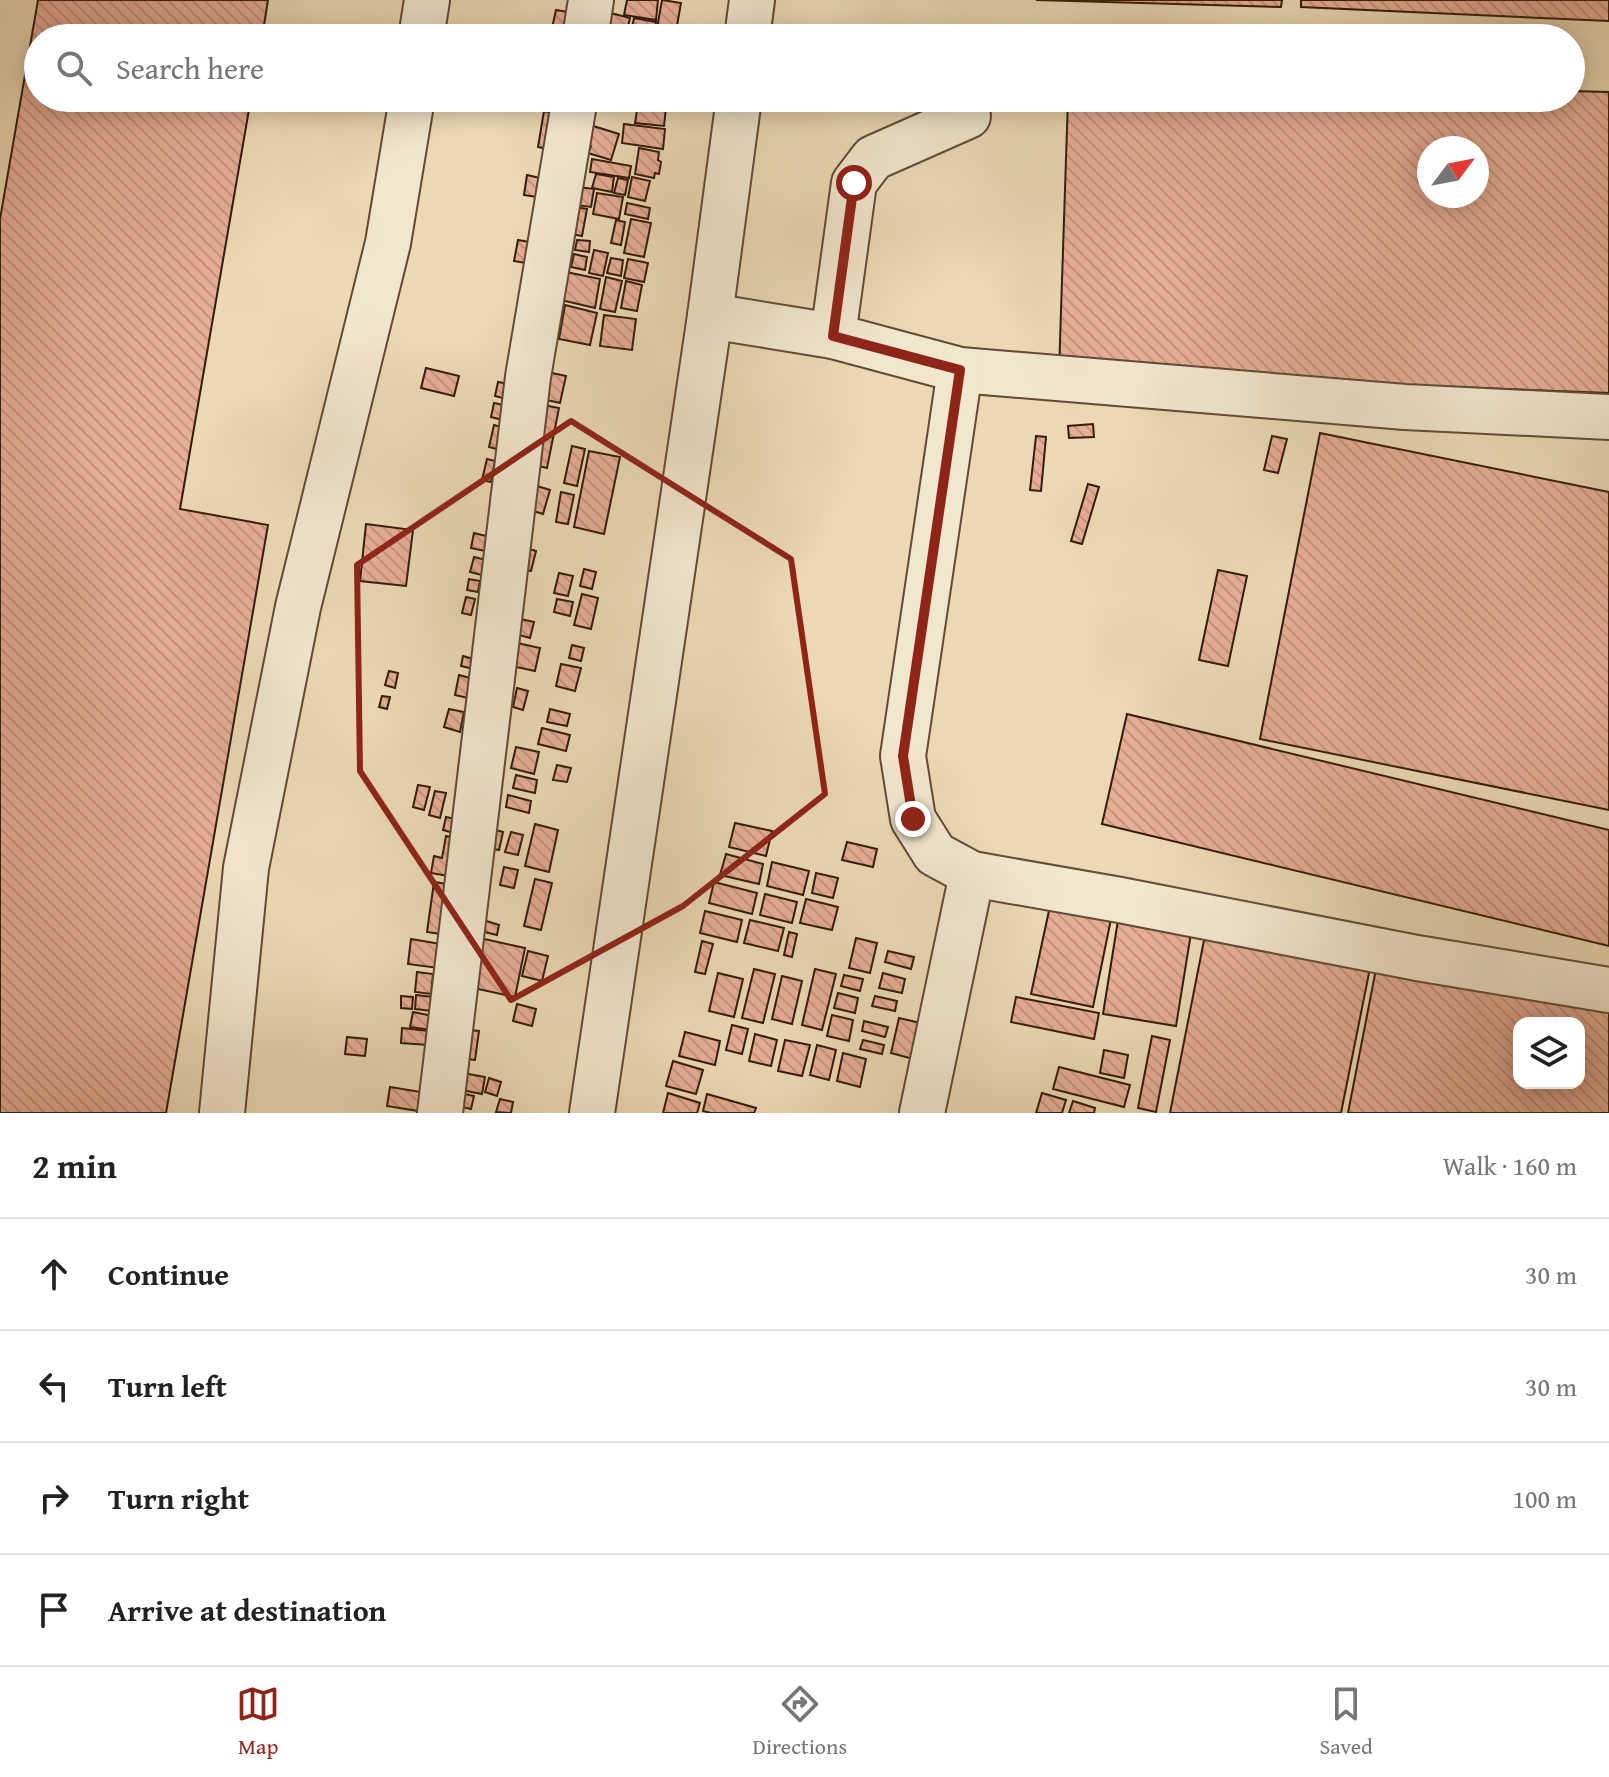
<!DOCTYPE html>
<html lang="en">
<head>
<meta charset="utf-8">
<style>
  :root { --surface:#fff; --page:#f6f6f6; --text:#222; --muted:#767676; --line:#e0e0e0; --accent:#8f2418 }
  body { margin:0; font-family:"Gentium Book Plus",serif; background:var(--page); color:var(--text) }
  .controls { position:absolute; right:24px; bottom:24px; display:grid; overflow:hidden; border-radius:16px; box-shadow:0 4px 20px #0003 }
  .controls button { width:72px; height:72px; display:grid; place-items:center; padding:0; border:0; border-bottom:2px solid var(--line); background:var(--surface); color:var(--text); font:40px sans-serif }
  .compass { position:absolute; left:1417px; top:136px; width:72px; height:72px; border-radius:50%; background:var(--surface); box-shadow:0 4px 20px #0003; rotate:58deg }
  .stop { position:absolute; width:24px; height:24px; margin:-18px; border:6px solid #8f2418; border-radius:50%; background:#fff }
  .stop.end { background:#8f2418; border-color:#fff; box-shadow:0 2px 8px #0008 }
  .list { margin:0; padding:0; list-style:none }
  h2 { display:flex; justify-content:space-between; align-items:center; height:104px; margin:0; padding:0 32px; font-size:34px }
  h2 small { font-size:26px; font-weight:400; color:var(--muted) }
  .list li { display:grid; grid-template-columns:52px 1fr auto; gap:24px; align-items:center; box-sizing:border-box; height:112px; padding:0 32px; border-top:2px solid var(--line) }
  .list b { display:block; font-size:30px; white-space:nowrap }
  .list em { font-size:26px; font-style:normal; color:var(--muted) }
  .icon { flex:none; width:44px; height:44px; fill:none; stroke:currentColor; stroke-width:2; stroke-linecap:round; stroke-linejoin:round }
  .map { position:relative; flex:none; width:1609px; height:1113px; overflow:hidden }
  .search { position:absolute; background:var(--surface); box-shadow:0 4px 20px #0003; left:24px; right:24px; top:24px; height:88px; display:flex; align-items:center; gap:20px; box-sizing:border-box; padding:0 28px; border-radius:44px; color:var(--muted); font-size:30px }
  .sheet { height:552px; background:var(--surface) }
  nav { display:flex; justify-content:space-around; align-items:center; box-sizing:border-box; height:112px; border-top:2px solid var(--line); background:var(--surface); font-size:22px; color:var(--muted) }
  nav a { display:grid; justify-items:center; gap:4px }
  nav .on { color:var(--accent) }
  .map>svg:first-child { display:block }
  .building { fill:url(#building-back-hatch); stroke:#351b0a; stroke-width:2; fill-rule:evenodd }
  .lines { fill:none; stroke-linecap:round; stroke-linejoin:round }
  .minor-casing { stroke:#624a34; stroke-width:48 }
  .minor { stroke:#f1e6ce; stroke-width:44 }
  .route { stroke:#8f2418; stroke-width:10 }
  .marked { fill:none; stroke:#8f2418; stroke-width:6; stroke-linejoin:round }
</style>
</head>
<body>
<div class="map">
<svg width="1609" height="1113" viewBox="0 0 1609 1113">
  <defs>
    <pattern id="building-back-hatch" width="6" height="6" patternUnits="userSpaceOnUse" patternTransform="scale(2)"><rect width="6" height="6" fill="#e6ae96"/><path d="M-1 5l2 2M0 0l6 6M5-1l2 2" fill="none" stroke="#c69580"/></pattern>
  </defs>
  <rect width="100%" height="100%" fill="#ead9b4"/>
  <filter id="stains"><feTurbulence type="fractalNoise" baseFrequency=".0025" numOctaves="4"/><feColorMatrix values="0 0 0 0 .2 0 0 0 0 .09 0 0 0 0 .02 0 0 0 .5 -.17"/></filter>
  <radialGradient id="worn" r=".72"><stop offset=".6" stop-color="#630" stop-opacity="0"/><stop offset="1" stop-color="#630" stop-opacity=".3"/></radialGradient>
  <g class="building">
    <polygon points="38,0 268,0 262,38 38,38 38,98 251,98 180,509 268,525 166,1113 0,1113 0,219"/>
    <polygon points="627,0 658,0 656,20 624,15"/>
    <polygon points="662,0 681,3 676,31 657,28"/>
    <polygon points="1036,0 1282,0 1281,7"/>
    <polygon points="1301,0 1609,0 1609,21 1301,7"/>
    <polygon points="556,10 575,13 570,37 551,33"/>
    <polygon points="599,10 630,18 625,38 593,33"/>
    <polygon points="634,18 656,22 653,38 630,38"/>
    <polygon points="657,29 676,33 675,38 655,38"/>
    <path d="M1571,91L1609,92V393L1059,372L1068,98H1571ZM1429,148H1477V196H1429Z"/>
    <polygon points="639,98 667,98 664,126 635,123"/>
    <polygon points="544,111 563,115 556,151 538,147"/>
    <polygon points="624,124 665,129 663,149 622,143"/>
    <polygon points="590,125 619,134 611,160 588,153 591,146 584,144"/>
    <polygon points="639,148 659,152 658,160 661,162 659,174 655,173 654,178 635,174"/>
    <polygon points="592,159 631,166 629,178 590,172"/>
    <polygon points="596,174 614,177 612,192 592,188"/>
    <polygon points="527,175 540,178 537,197 524,195"/>
    <polygon points="632,177 650,181 645,201 628,197"/>
    <polygon points="618,178 628,180 625,195 614,193"/>
    <polygon points="572,186 594,189 591,207 569,204"/>
    <polygon points="597,193 623,197 619,219 593,214"/>
    <polygon points="627,203 650,208 648,219 625,214"/>
    <polygon points="571,206 587,209 582,236 566,233"/>
    <polygon points="631,219 651,223 644,257 624,253"/>
    <polygon points="616,220 625,222 621,245 611,243"/>
    <polygon points="518,240 541,244 537,265 514,261"/>
    <polygon points="577,240 590,241 589,252 575,250"/>
    <polygon points="594,250 608,253 603,276 589,273"/>
    <polygon points="574,254 587,257 585,270 571,267"/>
    <polygon points="611,258 623,260 621,276 607,273"/>
    <polygon points="628,259 648,263 644,282 624,278"/>
    <polygon points="566,272 600,279 595,308 561,300"/>
    <polygon points="606,277 622,281 615,312 600,309"/>
    <polygon points="626,281 642,285 637,311 621,308"/>
    <polygon points="565,305 597,313 590,345 559,339"/>
    <polygon points="604,315 636,319 632,350 600,346"/>
    <polygon points="426,368 459,376 454,396 421,388"/>
    <polygon points="543,371 566,376 560,403 538,398"/>
    <polygon points="498,382 515,385 511,400 495,396"/>
    <polygon points="494,403 509,406 506,421 491,417"/>
    <polygon points="538,404 559,408 547,468 526,463"/>
    <polygon points="1093,424 1094,437 1069,438 1068,426"/>
    <polygon points="494,425 509,429 504,451 489,447"/>
    <polygon points="1320,433 1609,492 1609,810 1260,739"/>
    <polygon points="1036,436 1046,437 1041,491 1030,490"/>
    <polygon points="1272,436 1287,439 1278,473 1264,470"/>
    <polygon points="572,446 585,449 577,486 564,483"/>
    <polygon points="589,451 620,457 604,534 574,527"/>
    <polygon points="487,459 495,461 491,482 482,480"/>
    <polygon points="1088,484 1099,487 1082,544 1071,541"/>
    <polygon points="537,486 550,490 543,514 530,510"/>
    <polygon points="561,492 574,495 568,524 556,522"/>
    <polygon points="366,524 413,530 406,586 360,581"/>
    <polygon points="474,533 494,538 490,552 471,548"/>
    <polygon points="522,547 536,551 531,571 517,568"/>
    <polygon points="474,557 486,560 482,575 470,572"/>
    <polygon points="584,569 596,572 592,589 580,586"/>
    <polygon points="1218,570 1247,576 1228,666 1199,660"/>
    <polygon points="559,573 573,576 568,596 554,593"/>
    <polygon points="469,579 480,581 478,592 467,590"/>
    <polygon points="582,594 598,598 591,629 574,625"/>
    <polygon points="466,597 475,599 471,615 462,613"/>
    <polygon points="557,599 573,602 570,616 554,612"/>
    <polygon points="516,618 534,622 530,638 512,633"/>
    <polygon points="517,643 540,648 535,671 512,666"/>
    <polygon points="572,645 584,648 581,661 569,658"/>
    <polygon points="463,656 480,661 478,670 461,666"/>
    <polygon points="561,664 581,668 575,691 556,686"/>
    <polygon points="389,671 398,673 395,688 385,685"/>
    <polygon points="459,675 481,681 477,700 455,695"/>
    <polygon points="517,688 528,691 523,710 513,707"/>
    <polygon points="382,696 390,697 387,709 379,707"/>
    <polygon points="449,709 464,712 460,732 444,727"/>
    <polygon points="550,709 570,714 567,726 547,722"/>
    <polygon points="1127,714 1609,830 1609,946 1102,824"/>
    <polygon points="542,728 570,735 566,751 538,744"/>
    <polygon points="516,747 539,752 534,774 511,768"/>
    <polygon points="557,765 571,768 567,782 553,780"/>
    <polygon points="516,775 537,780 535,793 513,788"/>
    <polygon points="418,785 430,787 424,810 413,807"/>
    <polygon points="435,791 446,793 440,818 429,815"/>
    <polygon points="508,795 531,801 529,813 506,807"/>
    <polygon points="446,817 464,821 461,835 443,830"/>
    <polygon points="735,823 772,831 766,856 729,847"/>
    <polygon points="535,824 558,830 549,872 525,866"/>
    <polygon points="488,828 503,832 499,850 483,847"/>
    <polygon points="511,832 523,835 518,855 505,852"/>
    <polygon points="446,836 458,839 454,877 431,873 434,856 442,858"/>
    <polygon points="847,842 877,849 873,867 842,860"/>
    <polygon points="726,854 763,864 759,884 720,875"/>
    <polygon points="772,862 809,871 803,895 767,886"/>
    <polygon points="504,867 518,870 514,888 500,885"/>
    <polygon points="816,873 838,878 833,898 812,893"/>
    <polygon points="535,879 552,883 541,930 524,926"/>
    <polygon points="434,882 455,885 448,935 427,932"/>
    <polygon points="714,882 757,893 752,914 709,903"/>
    <polygon points="765,894 797,902 792,923 760,915"/>
    <polygon points="806,899 838,907 832,930 800,923"/>
    <polygon points="1050,906 1111,919 1093,1007 1031,994"/>
    <polygon points="705,911 742,920 737,942 700,933"/>
    <polygon points="1119,914 1192,927 1176,1026 1103,1014"/>
    <polygon points="483,920 499,925 497,935 480,931"/>
    <polygon points="750,920 784,928 778,951 744,943"/>
    <polygon points="1207,925 1372,958 1341,1113 1170,1113"/>
    <polygon points="789,932 797,934 792,957 784,955"/>
    <polygon points="471,936 525,948 515,997 460,985"/>
    <polygon points="856,938 877,943 870,973 849,968"/>
    <polygon points="411,939 441,944 438,968 408,964"/>
    <polygon points="702,941 713,944 705,974 695,972"/>
    <polygon points="528,951 548,956 542,981 522,976"/>
    <polygon points="888,951 914,957 911,969 885,962"/>
    <path d="M1377,964L1609,1009V1113H1348ZM1519,1023H1579V1083H1519Z"/>
    <polygon points="754,969 775,974 763,1023 742,1018"/>
    <polygon points="815,969 836,974 822,1030 802,1025"/>
    <polygon points="417,972 433,974 431,994 415,992"/>
    <polygon points="718,973 743,979 734,1017 709,1011"/>
    <polygon points="883,973 905,979 902,993 879,988"/>
    <polygon points="844,975 863,979 860,991 841,986"/>
    <polygon points="782,976 802,981 792,1024 772,1019"/>
    <polygon points="838,993 858,998 855,1013 834,1008"/>
    <polygon points="416,995 433,997 432,1011 415,1009"/>
    <polygon points="401,996 413,997 412,1009 401,1008"/>
    <polygon points="875,996 897,1001 895,1011 872,1006"/>
    <polygon points="1016,997 1099,1013 1094,1039 1011,1022"/>
    <polygon points="517,1004 536,1009 532,1026 513,1021"/>
    <polygon points="413,1012 433,1016 431,1030 410,1027"/>
    <polygon points="832,1015 853,1020 849,1041 827,1036"/>
    <polygon points="899,1018 925,1024 917,1060 891,1053"/>
    <polygon points="864,1021 888,1027 885,1037 862,1031"/>
    <polygon points="732,1025 748,1029 742,1054 726,1050"/>
    <polygon points="402,1028 429,1031 428,1045 401,1043"/>
    <polygon points="460,1029 479,1031 475,1060 457,1058"/>
    <polygon points="685,1032 720,1041 715,1065 679,1056"/>
    <polygon points="755,1034 777,1040 771,1066 749,1061"/>
    <polygon points="1152,1036 1170,1040 1156,1112 1138,1108"/>
    <polygon points="347,1037 367,1039 365,1056 345,1054"/>
    <polygon points="785,1040 810,1045 802,1076 778,1071"/>
    <polygon points="863,1040 884,1045 882,1054 860,1049"/>
    <polygon points="817,1045 836,1050 829,1080 810,1075"/>
    <polygon points="1104,1050 1128,1055 1124,1078 1100,1073"/>
    <polygon points="843,1053 866,1059 860,1087 837,1081"/>
    <polygon points="673,1061 703,1070 696,1094 666,1086"/>
    <polygon points="1059,1067 1130,1085 1124,1107 1053,1089"/>
    <polygon points="458,1072 485,1077 482,1094 456,1089"/>
    <polygon points="489,1078 501,1082 497,1096 485,1092"/>
    <polygon points="390,1087 421,1092 418,1111 387,1106"/>
    <polygon points="456,1092 474,1096 471,1109 454,1105"/>
    <polygon points="668,1093 700,1103 697,1113 663,1113"/>
    <polygon points="1042,1093 1066,1100 1062,1113 1036,1113"/>
    <polygon points="707,1094 756,1108 754,1113 711,1113 703,1111"/>
    <polygon points="500,1099 513,1102 511,1113 496,1112"/>
    <polygon points="1073,1101 1095,1108 1094,1113 1069,1113"/>
  </g>
  <g class="lines">
    <g class="minor-casing">
      <g id="minor">
        <polyline points="421,38 427,0"/>
        <polyline points="585,38 591,0"/>
        <polyline points="747,38 752,0"/>
        <polyline points="710,316 833,336 960,370 1405,407 1609,417"/>
        <polyline points="833,336 854,183 873,158 968,116"/>
        <polyline points="960,370 903,756 913,819 935,854 972,874 1120,900 1417,958 1609,990"/>
        <polyline points="222,1113 246,868 298,607 388,243 412,98"/>
        <polyline points="440,1113 528,377 575,98"/>
        <polyline points="592,1113 710,316 739,98"/>
        <polyline points="922,1113 972,874"/>
      </g>
    </g>
    <use href="#minor" class="minor"/>
  </g>
  <g class="lines">
    <polyline class="route" points="854,183 833,336 960,370 903,756 913,819"/>
  </g>
  <path class="marked" d="M571,421L791,559L825,794L683,906L511,1000L360,771L357,565Z"/>
  <rect width="100%" height="100%" filter="url(#stains)"/>
  <rect width="100%" height="100%" fill="url(#worn)"/>
</svg>
<div class="controls">
<button><svg class="icon" aria-label="layers" viewBox="0 0 24 24"><path d="M12 4l9 5-9 5-9-5zM3 14l9 5 9-5"/></svg></button>
</div>
<svg class="compass" viewBox="-18 -18 36 36"><path d="M0-13l5 13h-10z" fill="#e53935"/><path d="M0 13l5-13h-10z" fill="#767676"/></svg>
<div class="stop" style="left:854px;top:183px"></div>
<div class="stop end" style="left:913px;top:819px"></div>
<div class="search"><svg class="icon" aria-label="search" viewBox="0 0 24 24"><circle cx="10" cy="10" r="6"/><path d="M15 15l6 6"/></svg>Search here</div>
</div>
<section class="sheet">
<h2>2 min<small>Walk · 160 m</small></h2>
<ul class="list">
<li><svg class="icon" aria-label="ahead" viewBox="0 0 24 24"><path d="M12 20V5M6 11l6-6 6 6"/></svg><div><b>Continue</b></div><em>30 m</em></li>
<li><svg class="icon" aria-label="left" viewBox="0 0 24 24"><path d="M17 20v-9H6M10 6l-5 5 5 5"/></svg><div><b>Turn left</b></div><em>30 m</em></li>
<li><svg class="icon" aria-label="right" viewBox="0 0 24 24"><path d="M7 20v-9h11M14 6l5 5-5 5"/></svg><div><b>Turn right</b></div><em>100 m</em></li>
<li><svg class="icon" aria-label="arrive" viewBox="0 0 24 24"><path d="M6 21V4h12l-3 4 3 4H6"/></svg><div><b>Arrive at destination</b></div></li>
</ul>
</section>
<nav>
<a class="on"><svg class="icon" aria-label="map" viewBox="0 0 24 24"><path d="M3 6l6-2 6 2 6-2v14l-6 2-6-2-6 2zM9 4v14M15 6v14"/></svg>Map</a>
<a><svg class="icon" aria-label="directions" viewBox="0 0 24 24"><path d="M12 3l9 9-9 9-9-9zM9 14v-3h6M13 9l2 2-2 2"/></svg>Directions</a>
<a><svg class="icon" aria-label="saved" viewBox="0 0 24 24"><path d="M7 4h10v16l-5-4-5 4z"/></svg>Saved</a>
</nav>
</body>
</html>
